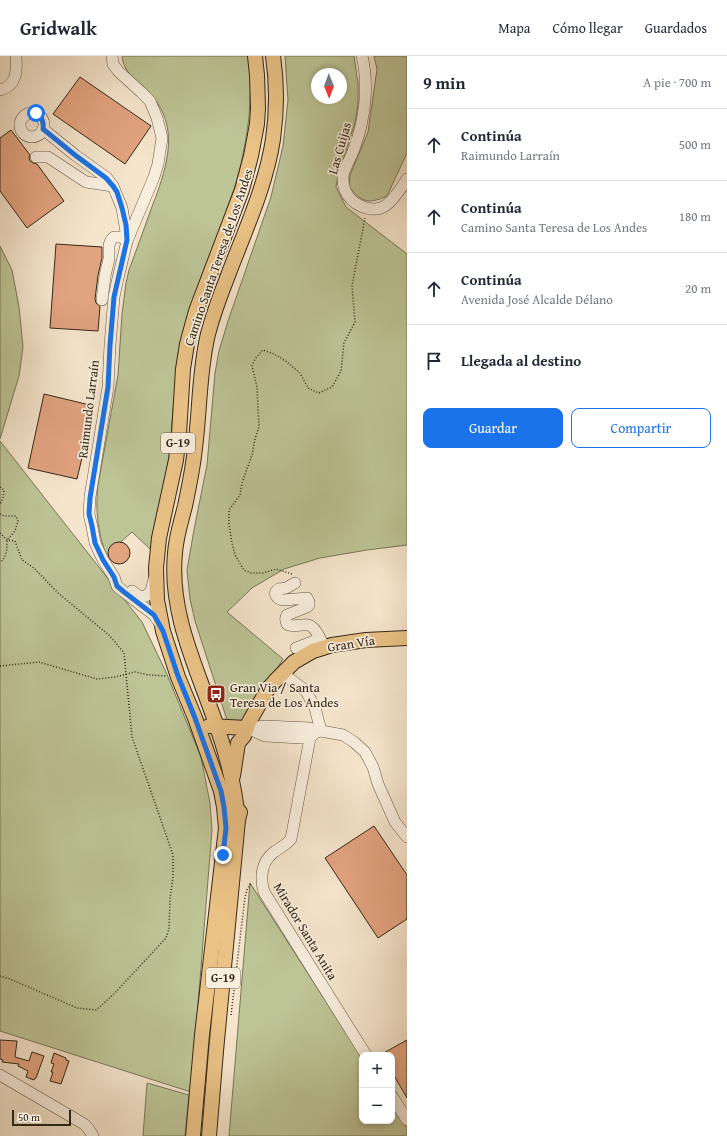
<!DOCTYPE html>
<html lang="es">
<head>
<meta charset="utf-8">
<style>
  :root { --surface:#fff; --page:#f6f6f7; --text:#1f2937; --muted:#747a83; --line:#e0e1e3; --accent:#1a73e8 }
  body { margin:0; font-family:"Gentium Book Plus",serif; background:var(--page); color:var(--text) }
  .controls { position:absolute; right:12px; bottom:12px; display:grid; overflow:hidden; border-radius:8px; box-shadow:0 2px 6px #0003 }
  .controls button { width:36px; height:36px; display:grid; place-items:center; padding:0; border:0; border-bottom:1px solid var(--line); background:var(--surface); color:var(--text); font:20px sans-serif }
  .compass { position:absolute; left:311px; top:12px; width:36px; height:36px; border-radius:50%; background:var(--surface); box-shadow:0 2px 6px #0003; rotate:179deg }
  .scale { position:absolute; left:12px; bottom:10px; width:59px; box-sizing:border-box; padding-left:4px; border:2px solid #342818; border-top:0; font-size:11px; line-height:14px; white-space:nowrap; color:#342818; -webkit-text-stroke:3px #f8eede; paint-order:stroke }
  .stop { position:absolute; width:12px; height:12px; margin:-9px; border:3px solid #1a73e8; border-radius:50%; background:#fff }
  .stop.end { background:#1a73e8; border-color:#fff; box-shadow:0 1px 4px #0008 }
  .list { margin:0; padding:0; list-style:none }
  h2 { display:flex; justify-content:space-between; align-items:center; height:52px; margin:0; padding:0 16px; font-size:17px }
  h2 small { font-size:13px; font-weight:400; color:var(--muted) }
  .list li { display:grid; grid-template-columns:26px 1fr auto; gap:12px; align-items:center; box-sizing:border-box; height:72px; padding:0 16px; border-top:1px solid var(--line) }
  .list b { display:block; font-size:15px; white-space:nowrap }
  .list p { margin:0; font-size:13px; white-space:nowrap; color:var(--muted) }
  .list em { font-size:13px; font-style:normal; color:var(--muted) }
  .actions { display:flex; gap:8px; padding:12px 16px }
  .actions a { flex:1; padding:9px 0; border:1px solid var(--accent); border-radius:8px; text-align:center; font-size:14px; color:var(--accent) }
  .actions .main { background:var(--accent); color:#fff }
  .icon { flex:none; width:22px; height:22px; fill:none; stroke:currentColor; stroke-width:2; stroke-linecap:round; stroke-linejoin:round }
  .map { position:relative; flex:none; width:407px; height:1080px; overflow:hidden }
  header { display:flex; align-items:center; gap:24px; box-sizing:border-box; height:56px; padding:0 20px; background:var(--surface); border-bottom:1px solid var(--line) }
  header strong { font-size:19px }
  nav { display:flex; gap:22px; margin-inline-start:auto; font-size:14px }
  main { display:flex }
  aside { flex:1; background:var(--surface) }
  .map>svg:first-child { display:block }
  .green { fill:#bdc496; stroke:#787657; fill-rule:evenodd }
  .building { fill:#e2a380; stroke:#342818 }
  .lines { fill:none; stroke-linecap:round; stroke-linejoin:round }
  .minor-casing { stroke:#645745; stroke-width:12 }
  .major-casing { stroke:#342818; stroke-width:16 }
  .path { stroke:#342818; stroke-width:1.5; stroke-dasharray:1 2; stroke-linecap:butt }
  .minor { stroke:#f8eede; stroke-width:11 }
  .major { stroke:#eac286; stroke-width:14 }
  .route { stroke:#1a73e8; stroke-width:5 }
  .labels { text-anchor:middle; stroke-width:3.5; stroke-linejoin:round; paint-order:stroke }
  .shield { fill:#f8eede; stroke:#6f6353; stroke-width:1 }
  .shield-label { font-size:12px; font-weight:bold; fill:#342818 }
  .street-label { font-size:13px; fill:#342818; stroke:#f8eede }
  .poi-label { font-size:13px; fill:#342818; stroke:#f8eede; text-anchor:start }
</style>
</head>
<body>
<header>
<strong>Gridwalk</strong>
<nav><a>Mapa</a><a>Cómo llegar</a><a>Guardados</a></nav>
</header>
<main>
<div class="map">
<svg width="407" height="1080" viewBox="0 0 407 1080">
  <rect width="100%" height="100%" fill="#f5e5cc"/>
  <filter id="stains"><feTurbulence type="fractalNoise" baseFrequency=".005" numOctaves="4"/><feColorMatrix values="0 0 0 0 .2 0 0 0 0 .09 0 0 0 0 .02 0 0 0 .5 -.17"/></filter>
  <radialGradient id="worn" r=".72"><stop offset=".6" stop-color="#630" stop-opacity="0"/><stop offset="1" stop-color="#630" stop-opacity=".3"/></radialGradient>
  <g class="green">
    <path d="M124,0H248L251,24L249,61L246,83L241,108L235,130L191,254L174,342L169,403L151,494L132,476L106,499C98,476 95,454 98,429L118,319L122,258L126,227L129,214C136,195 143,176 150,156C162,124 179,84 160,51C149,32 125,23 122,1Z"/>
    <path d="M285,0H354L358,28V49L355,67L338,119L336,131L346,151L407,198V489L367,494L320,502L284,513L252,532L227,556L283,603L276,614L248,669L228,667L195,565L190,543L187,514L194,474L207,409L215,317L219,295L228,265L271,141L283,90L288,44ZM317,18H341V42H317Z"/>
    <path d="M374,0H407V97L387,140C369,148 362,147 349,131L350,119L368,76L377,13Z"/>
    <polygon points="0,190 12,214 19,251 23,291 19,320 0,383"/>
    <polygon points="0,385 142,566 166,616 201,701 210,747 212,774 191,1036 0,975"/>
    <polygon points="250,827 362,1002 362,1065 392,1065 392,1048 407,1072 407,1080 229,1080"/>
    <polygon points="147,1027 189,1039 185,1080 143,1080"/>
  </g>
  <g class="building">
    <polygon points="80,21 151,70 125,108 53,58"/>
    <polygon points="11,74 30,99 29,101 30,105 33,107 37,108 64,145 27,172 0,135 0,82"/>
    <polygon points="56,188 102,191 102,202 98,219 95,243 96,247 100,250 98,275 50,272"/>
    <polygon points="44,338 94,350 77,423 28,412"/>
    <circle cx="119" cy="497" r="11"/>
    <polygon points="374,770 407,819 407,863 378,882 325,802"/>
    <polygon points="0,984 17,985 15,1001 29,1005 32,996 44,1000 36,1022 35,1022 34,1024 26,1021 28,1015 18,1010 19,1008 2,1006 3,1004 0,1003"/>
    <polygon points="407,984 407,1042 392,1016 392,999 380,999"/>
    <polygon points="54,997 66,1002 66,1004 69,1005 61,1028 50,1025 53,1016 51,1016 54,1008 51,1007"/>
  </g>
  <g class="lines">
    <g class="minor-casing">
      <g id="minor">
        <polyline points="112,0 113,8 118,15 141,36 150,45 157,62 162,82 158,108 154,121 127,185 118,222 114,241 110,289 108,331 90,441 89,458 92,471 95,487 103,504 114,521 117,530 124,536 154,559 160,568"/>
        <path d="M362,0C369,29 365,62 355,90C352,100 346,109 343,119C343,124 343,129 345,134C351,149 371,158 385,150C394,144 401,132 407,123"/>
        <path d="M0,34C17,30 17,14 16,0"/>
        <circle cx="32" cy="69" r="12"/>
        <polyline points="43,73 75,99 107,122 113,130 122,152 127,182"/>
        <polyline points="36,101 48,101 86,126 113,130"/>
        <polyline points="102,244 105,220 109,203 109,189 111,184 114,181 121,181 127,185"/>
        <path d="M295,527C292,528 289,531 286,532C284,533 281,532 279,533C271,537 278,544 284,544L307,542L309,546V549L307,551L287,559C285,562 285,564 287,568C294,573 306,565 312,571C318,575 321,585 324,591"/>
        <polyline points="132,535 140,541 146,540 151,535 154,523"/>
        <polyline points="296,592 319,583"/>
        <polyline points="282,617 306,635 315,652 321,675"/>
        <polyline points="247,672 265,680 301,682 314,677"/>
        <polyline points="248,672 265,670 310,672 316,676"/>
        <path d="M366,999L264,836C260,822 261,806 274,796C280,792 286,789 291,783L310,682L316,676L321,675L343,679L354,686L365,696L373,711L378,728L395,766L407,781"/>
        <polyline points="0,1019 84,1068 88,1072 93,1080"/>
        <polyline points="392,1040 407,1064"/>
      </g>
    </g>
    <g class="major-casing">
      <g id="major">
        <polyline points="209,670 247,672"/>
        <polyline points="233,720 238,687 244,680 249,666 268,633 275,625 294,606 313,595 332,589 366,584 407,582"/>
        <path d="M238,764C235,732 227,699 216,668C197,612 169,558 175,497C176,481 181,466 185,450C189,431 193,412 195,392C200,354 199,315 208,278C213,259 220,240 227,222C244,177 266,130 273,83C277,55 277,27 273,0"/>
        <polyline points="226,772 224,751 221,735 195,662 178,621 163,575 157,544 156,512 159,482 176,404 179,378 183,313 187,288 196,255 242,134 251,100 257,68 258,52 257,19 255,0"/>
        <polyline points="193,1080 202,979 226,772 228,764"/>
        <polyline points="209,1080 216,995 238,764 240,756"/>
      </g>
    </g>
    <g class="path">
      <polyline points="0,431 4,434 3,442 0,448"/>
      <path d="M0,458L4,460H16L18,465L15,475L7,484C7,493 7,500 0,507"/>
      <polyline points="0,477 7,484 15,485 22,504 34,512 58,537 110,580 124,597 132,681 173,799 173,821 170,843 169,873 166,882 113,939 96,954 77,952 10,923 0,920"/>
      <polyline points="292,518 276,513 263,517 251,517 244,514 235,499 232,487 229,468 229,454 240,439 242,427 252,399 255,383 259,371 257,331 252,310 255,303 263,294 274,298 287,306 300,317 308,332 319,337 332,331 341,315 344,287 355,266 352,230 365,162"/>
      <polyline points="0,610 39,606 97,623 115,621 135,616 149,619 167,620"/>
      <polyline points="231,959 245,841 247,834 251,827"/>
    </g>
    <use href="#minor" class="minor"/>
    <use href="#major" class="major"/>
  </g>
  <g class="lines">
    <path class="route" d="M36,57C42,61 44,66 43,73L75,99L106,122L113,130L117,136L122,152L126,169L127,184L114,241L110,289L108,331L90,442L89,458L92,470L95,487L103,504L114,521L117,530L124,536L154,559L163,575L178,620L195,662L221,735L224,751L226,772L223,799"/>
  </g>
  <defs>
    <g id="bus-square" transform="scale(1)"><rect x="-9" y="-9" width="18" height="18" rx="4" fill="#8f2418" stroke="#f8eede"/><path d="M-5-6H5V4H4V6H2V4H-2V6H-4V4H-5ZM-3.5-4V0h7V-4ZM-3.5 1.2v1.5H-2V1.2ZM2 1.2v1.5H3.5V1.2Z" fill="#fff"/></g>
  </defs>
  <g fill-rule="evenodd">
    <use href="#bus-square" x="216" y="638"/>
  </g>
  <g class="labels">
    <g class="shield">
      <rect x="161" y="377" width="34" height="20" rx="3"/>
      <rect x="206" y="912" width="34" height="20" rx="3"/>
    </g>
    <g class="shield-label">
      <text x="178" y="391">G-19</text>
      <text x="223" y="926">G-19</text>
    </g>
    <g class="street-label">
      <text transform="translate(339 92) rotate(-74)" y="5">Las Cuijas</text>
      <text transform="translate(218 201) rotate(-71)" y="5">Camino Santa Teresa de Los Andes</text>
      <text transform="translate(88 353) rotate(-83)" y="5">Raimundo Larraín</text>
      <text transform="translate(351 587) rotate(-9)" y="5">Gran Vía</text>
      <text transform="translate(306 875) rotate(59)" y="5">Mirador Santa Anita</text>
    </g>
    <g class="poi-label">
      <text x="230" y="636">Gran Via / Santa<tspan x="230" dy="15">Teresa de Los Andes</tspan></text>
    </g>
  </g>
  <rect width="100%" height="100%" filter="url(#stains)"/>
  <rect width="100%" height="100%" fill="url(#worn)"/>
</svg>
<div class="controls">
<button>+</button>
<button>−</button>
</div>
<svg class="compass" viewBox="-18 -18 36 36"><path d="M0-13l5 13h-10z" fill="#e53935"/><path d="M0 13l5-13h-10z" fill="#747a83"/></svg>
<div class="scale">50 m</div>
<div class="stop" style="left:36px;top:57px"></div>
<div class="stop end" style="left:223px;top:799px"></div>
</div>
<aside>
<h2>9 min<small>A pie · 700 m</small></h2>
<ul class="list">
<li><svg class="icon" aria-label="ahead" viewBox="0 0 24 24"><path d="M12 20V5M6 11l6-6 6 6"/></svg><div><b>Continúa</b><p>Raimundo Larraín</p></div><em>500 m</em></li>
<li><svg class="icon" aria-label="ahead" viewBox="0 0 24 24"><path d="M12 20V5M6 11l6-6 6 6"/></svg><div><b>Continúa</b><p>Camino Santa Teresa de Los Andes</p></div><em>180 m</em></li>
<li><svg class="icon" aria-label="ahead" viewBox="0 0 24 24"><path d="M12 20V5M6 11l6-6 6 6"/></svg><div><b>Continúa</b><p>Avenida José Alcalde Délano</p></div><em>20 m</em></li>
<li><svg class="icon" aria-label="arrive" viewBox="0 0 24 24"><path d="M6 21V4h12l-3 4 3 4H6"/></svg><div><b>Llegada al destino</b></div></li>
</ul>
<div class="actions"><a class="main">Guardar</a><a>Compartir</a></div>
</aside>
</main>
</body>
</html>
